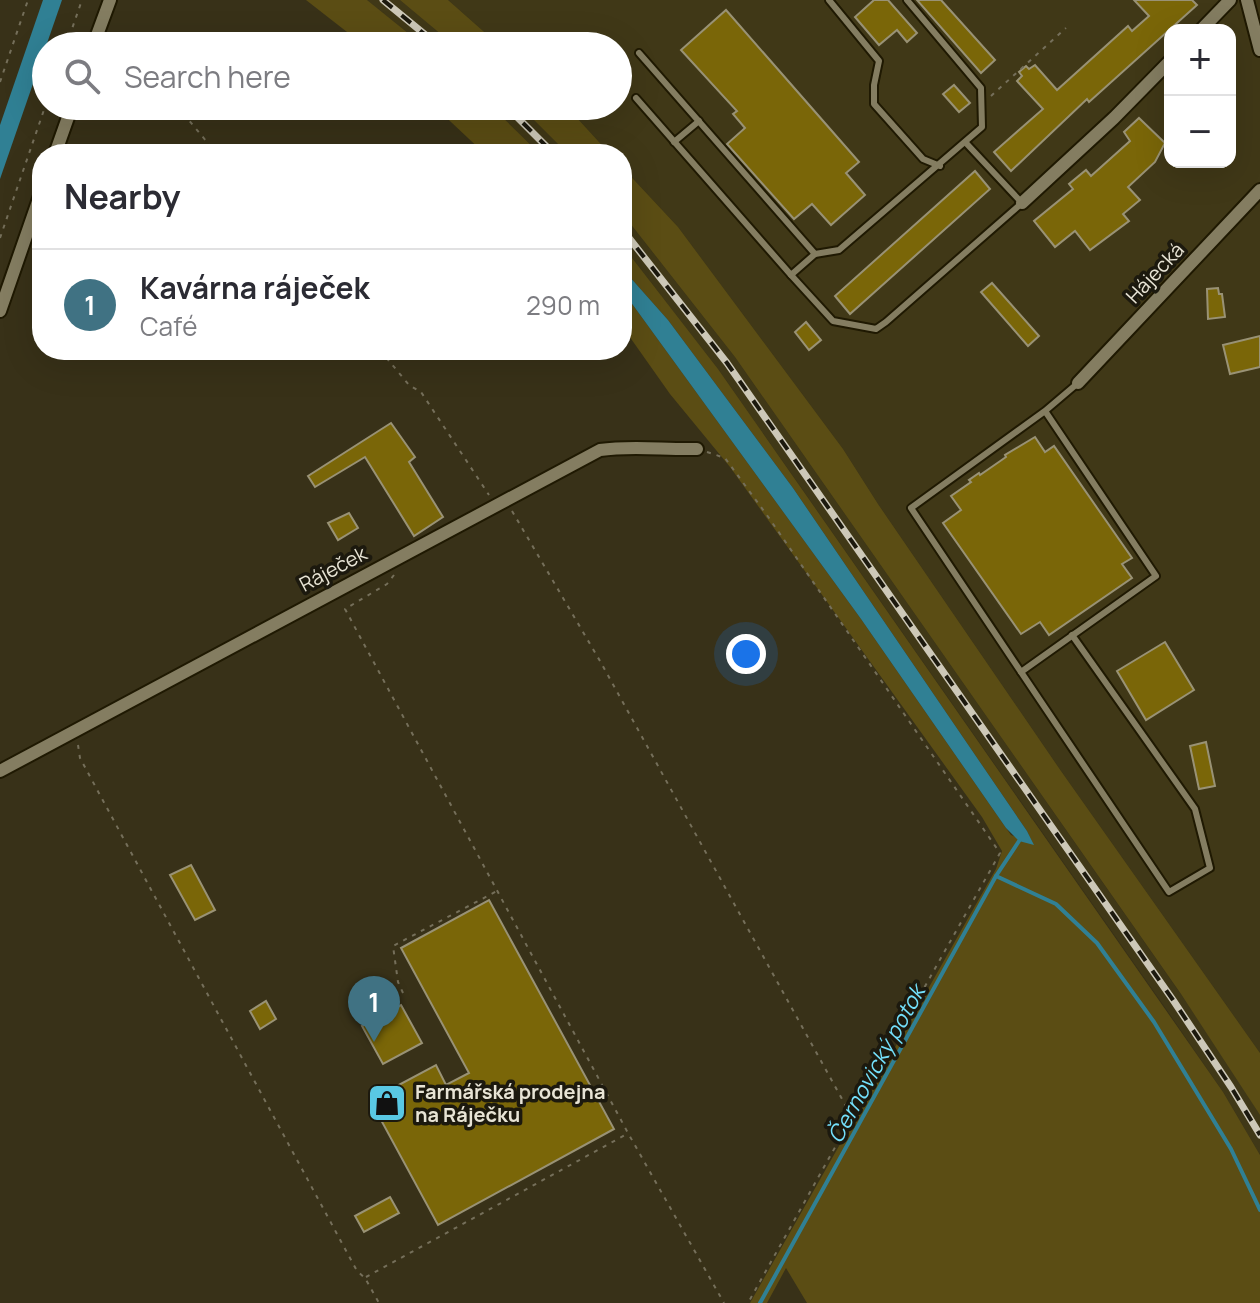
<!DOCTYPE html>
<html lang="en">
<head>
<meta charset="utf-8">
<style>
  :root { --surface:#fff; --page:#f2f2f3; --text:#2b2b33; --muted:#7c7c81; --line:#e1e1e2; --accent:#407283 }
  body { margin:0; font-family:Manrope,sans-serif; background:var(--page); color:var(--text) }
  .controls { position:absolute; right:24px; top:24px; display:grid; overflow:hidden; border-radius:16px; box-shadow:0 8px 32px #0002 }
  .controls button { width:72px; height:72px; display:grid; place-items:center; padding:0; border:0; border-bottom:2px solid var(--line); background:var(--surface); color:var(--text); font:40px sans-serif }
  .you { position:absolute; left:746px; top:654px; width:28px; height:28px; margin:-20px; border:6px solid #fff; border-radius:50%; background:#1a73e8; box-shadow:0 0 0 12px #1a73e833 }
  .badge { display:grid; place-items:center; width:52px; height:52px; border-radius:50%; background:var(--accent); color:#fff; font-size:26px; font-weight:700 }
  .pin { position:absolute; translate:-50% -66px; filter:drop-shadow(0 2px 4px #0008) }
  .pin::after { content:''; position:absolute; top:42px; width:28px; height:24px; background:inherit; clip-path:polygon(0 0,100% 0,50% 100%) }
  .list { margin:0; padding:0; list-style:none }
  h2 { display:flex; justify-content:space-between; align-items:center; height:104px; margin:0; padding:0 32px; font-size:34px }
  h2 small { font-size:26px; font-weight:400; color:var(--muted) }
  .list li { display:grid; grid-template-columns:52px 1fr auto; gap:24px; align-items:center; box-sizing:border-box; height:112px; padding:0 32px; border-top:2px solid var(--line) }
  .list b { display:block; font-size:30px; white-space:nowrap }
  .list p { margin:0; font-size:26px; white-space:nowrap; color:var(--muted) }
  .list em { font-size:26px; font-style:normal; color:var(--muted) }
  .icon { flex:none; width:44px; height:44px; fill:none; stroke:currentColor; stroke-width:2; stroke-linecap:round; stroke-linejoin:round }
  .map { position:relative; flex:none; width:1260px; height:1303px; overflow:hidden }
  .search { position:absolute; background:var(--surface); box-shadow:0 8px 32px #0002; left:32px; top:32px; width:600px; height:88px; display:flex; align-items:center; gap:20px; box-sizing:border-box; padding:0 28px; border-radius:44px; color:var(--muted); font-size:30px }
  .panel { position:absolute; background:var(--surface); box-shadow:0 8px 32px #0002; left:32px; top:144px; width:600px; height:216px; border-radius:32px }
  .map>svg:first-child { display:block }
  .built { fill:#403817; fill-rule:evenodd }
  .green { fill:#5b4d14 }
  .water { fill:#308094 }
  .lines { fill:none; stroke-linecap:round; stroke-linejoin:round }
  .stream { stroke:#308094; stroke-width:4 }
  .building { fill:#7a6608; stroke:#999275; stroke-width:2 }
  .lane-casing { stroke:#1f1902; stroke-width:10 }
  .street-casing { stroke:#1f1902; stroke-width:16 }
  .path { stroke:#756f5a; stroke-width:2; stroke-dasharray:4 6; stroke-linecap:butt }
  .lane { stroke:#847d61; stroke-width:6 }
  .street { stroke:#847d61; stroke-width:12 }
  .rail-casing { stroke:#cdc8b8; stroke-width:7 }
  .rail { stroke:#1c190e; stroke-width:4; stroke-dasharray:12; stroke-linecap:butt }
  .labels { text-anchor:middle; stroke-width:7; stroke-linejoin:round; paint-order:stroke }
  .street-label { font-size:20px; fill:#e8e4d5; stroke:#1c190e }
  .poi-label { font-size:20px; font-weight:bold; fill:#e8e4d5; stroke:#1c190e; text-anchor:start }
  .water-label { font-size:22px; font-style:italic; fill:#73dffa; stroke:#1c190e }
</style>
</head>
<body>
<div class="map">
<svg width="1260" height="1303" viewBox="0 0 1260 1303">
  <rect width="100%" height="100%" fill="#383118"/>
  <g class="built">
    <polygon points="367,0 400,0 455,46 424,46"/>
    <path d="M448,0H1260V1053L1061,771L878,504L843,449L678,227L622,167V154H610L566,106H618V46H500ZM1170,30H1230V162H1170Z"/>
    <polygon points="491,106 520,106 568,154 540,154"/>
    <polygon points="622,213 735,357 1220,1050 1260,1115 1260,1155 1223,1092 1164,1006 718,369 622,245"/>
  </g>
  <g class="green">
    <polygon points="306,0 367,0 424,46 365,46"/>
    <polygon points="400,0 448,0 500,46 455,46"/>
    <polygon points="434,106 491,106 540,154 485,154"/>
    <polygon points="520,106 566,106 610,154 568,154"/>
    <polygon points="622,167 678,227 843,449 878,504 1061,771 1260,1053 1260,1115 1181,994 735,357 622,213"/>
    <polygon points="622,245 718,369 1223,1092 1260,1155 1260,1303 807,1303 786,1268 767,1303 750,1303 996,869 1002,851 982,817 730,467 670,394 622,326 622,290 861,619 1006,828 1011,835 1033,844 1027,831 793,488 668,320 629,276 622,272"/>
  </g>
  <g class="water">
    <polygon points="43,0 62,0 0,179 0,125"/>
    <polygon points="622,272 629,276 668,320 793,488 1027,831 1034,845 1019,841 1006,828 861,619 622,290"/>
  </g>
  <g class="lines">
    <g class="stream">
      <polyline points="996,876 1056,904 1097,943 1154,1022 1231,1149 1260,1210"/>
      <polyline points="760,1303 996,876 1019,841"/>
    </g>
  </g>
  <g class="building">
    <polygon points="874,0 888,0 917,33 907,42 897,30 879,45 855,17"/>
    <polygon points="917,0 941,0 995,60 981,73"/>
    <polygon points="1134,0 1192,0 1197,5 1089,102 1087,99 1011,171 994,152 1043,109 1017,81 1022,76 1019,72 1026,66 1029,69 1035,65 1057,90 1128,26 1132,31 1149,16"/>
    <polygon points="726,10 859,162 846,173 865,195 831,225 812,204 794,219 727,144 745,128 733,114 737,111 681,50"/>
    <polygon points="954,85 970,103 959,112 943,94"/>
    <polygon points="1139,118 1165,143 1155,162 1128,187 1140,200 1123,214 1129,221 1090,250 1075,231 1055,247 1034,221 1073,189 1069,184 1086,170 1091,176 1130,141 1124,132"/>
    <polygon points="975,171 990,189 850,314 835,296"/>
    <polygon points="992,283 1039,336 1028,346 981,292"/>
    <polygon points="1218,288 1219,294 1222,294 1225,317 1208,319 1207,289"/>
    <polygon points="806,322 821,340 809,350 795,332"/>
    <polygon points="1260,336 1260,367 1230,374 1223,345"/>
    <polygon points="391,423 415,457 409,462 443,517 414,536 365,457 315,487 308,476"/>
    <polygon points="1035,437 1045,452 1054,446 1132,558 1122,564 1132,578 1049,635 1040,622 1021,634 943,523 961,510 951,496 971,482 969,480 979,473 980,475 1006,457 1005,455"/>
    <polygon points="349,513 358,528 338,540 328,523"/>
    <polygon points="1165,642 1194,690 1146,720 1117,671"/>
    <polygon points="1206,742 1215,786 1199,789 1190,746"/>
    <polygon points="191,865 215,910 195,920 170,875"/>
    <polygon points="489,900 614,1129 438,1225 381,1120 391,1115 380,1095 436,1065 446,1085 469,1073 401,948"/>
    <polygon points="266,1001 276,1019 260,1029 250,1011"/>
    <polygon points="401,1005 422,1043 383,1064 362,1026"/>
    <polygon points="390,1197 399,1213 364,1232 355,1216"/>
  </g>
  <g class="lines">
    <g class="lane-casing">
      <g id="lane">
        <polyline points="829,0 879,61 874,85 874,104 923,159 940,166"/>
        <polyline points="639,53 815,254 839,250 982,127 981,88 907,0"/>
        <polyline points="636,98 791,275 815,254"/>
        <polyline points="674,142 699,121"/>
        <polyline points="791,275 833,321 876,329 886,322 1022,203 966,143"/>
        <polyline points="1045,411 1156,576 1021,672 911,508 1045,411 1078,383"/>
        <polyline points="1021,672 1169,892 1210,868 1195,809 1072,635"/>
      </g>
    </g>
    <g class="street-casing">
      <g id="street">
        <polyline points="1247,0 1260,50"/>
        <polyline points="1201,30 1230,0"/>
        <polyline points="93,46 110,0"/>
        <polyline points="55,154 72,106"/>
        <polyline points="1022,203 1114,118 1170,61"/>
        <polyline points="0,311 42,190"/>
        <polyline points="1078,383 1260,190"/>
        <path d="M0,771L600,450C633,445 664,450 697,449"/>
      </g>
    </g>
    <g class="path">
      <polyline points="66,46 82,0"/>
      <polyline points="0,82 28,0"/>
      <polyline points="991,96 1066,28"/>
      <polyline points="177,106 217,154"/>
      <polyline points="0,238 46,104"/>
      <polyline points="380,350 409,385 421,392 489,495"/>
      <polyline points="707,452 725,458 769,518 1000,853 852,1116"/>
      <polyline points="512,511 600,661 852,1117 748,1303"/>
      <polyline points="394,575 387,584 345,609 628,1133 724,1303"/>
      <polyline points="78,745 80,758 357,1271 365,1278 379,1303"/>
      <polyline points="403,993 398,982 393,946 497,891"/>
      <polyline points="366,1277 627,1134"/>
    </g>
    <use href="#lane" class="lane"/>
    <use href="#street" class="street"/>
    <g class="rail-casing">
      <g id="rail">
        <polyline points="383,0 439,46"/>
        <polyline points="506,106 554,154"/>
        <polyline points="622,229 727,363 1173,1000 1231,1087 1260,1135"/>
      </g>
    </g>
    <use href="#rail" class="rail"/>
  </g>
  <defs>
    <g id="shop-square" transform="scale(2)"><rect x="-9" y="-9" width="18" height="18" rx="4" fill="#59c8e4" stroke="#1c190e"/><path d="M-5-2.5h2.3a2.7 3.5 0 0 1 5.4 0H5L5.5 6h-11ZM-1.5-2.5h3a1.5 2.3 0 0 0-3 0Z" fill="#111"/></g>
  </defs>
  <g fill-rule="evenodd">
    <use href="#shop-square" x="387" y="1103"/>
  </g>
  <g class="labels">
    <g class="street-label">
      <text transform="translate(1155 273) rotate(-47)" y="7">Hájecká</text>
      <text transform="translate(333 569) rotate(-28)" y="7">Ráječek</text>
    </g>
    <g class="poi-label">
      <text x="415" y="1099">Farmářská prodejna<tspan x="415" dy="23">na Ráječku</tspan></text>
    </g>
    <g class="water-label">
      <text transform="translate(876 1064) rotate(-61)" y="8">Černovický potok</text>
    </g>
  </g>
</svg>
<div class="controls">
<button>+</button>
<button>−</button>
</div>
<div class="you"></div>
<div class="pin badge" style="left:374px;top:1042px">1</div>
<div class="search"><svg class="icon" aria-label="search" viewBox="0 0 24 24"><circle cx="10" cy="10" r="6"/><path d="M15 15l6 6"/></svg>Search here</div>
<section class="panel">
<h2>Nearby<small></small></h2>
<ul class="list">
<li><span class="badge">1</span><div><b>Kavárna ráječek</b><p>Café</p></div><em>290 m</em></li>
</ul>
</section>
</div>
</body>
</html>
